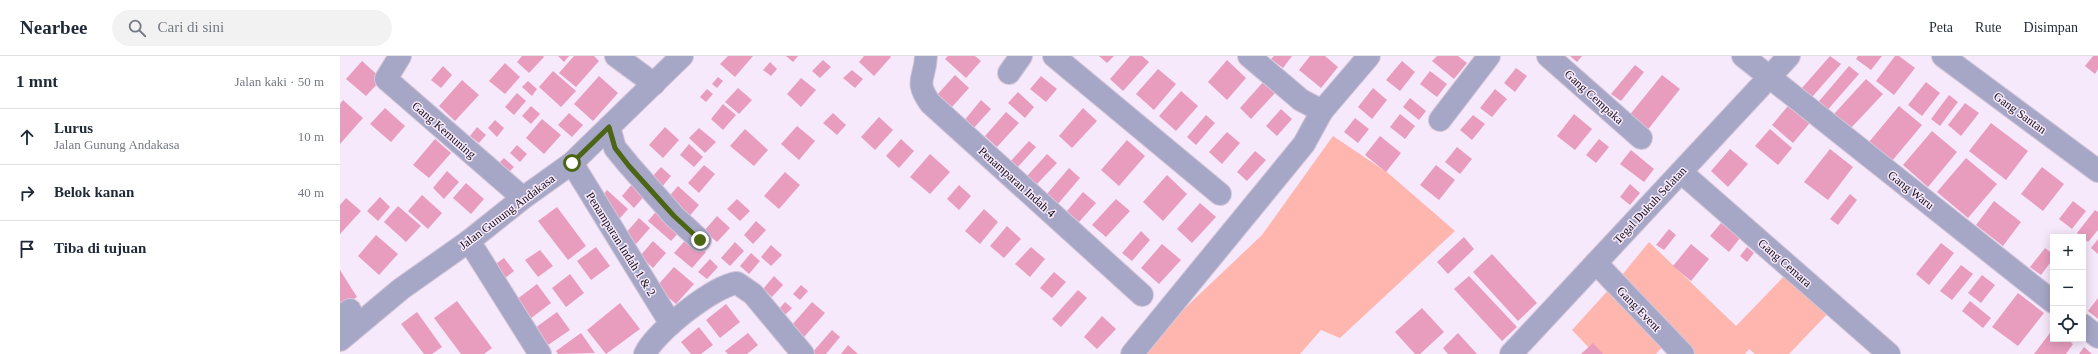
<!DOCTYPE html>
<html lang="id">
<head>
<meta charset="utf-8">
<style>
  :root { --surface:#fff; --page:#f2f2f3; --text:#1f2937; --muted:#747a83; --line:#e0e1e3 }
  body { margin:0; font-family:"Times New Roman",serif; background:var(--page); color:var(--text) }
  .controls { position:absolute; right:12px; bottom:12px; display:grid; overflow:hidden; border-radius:0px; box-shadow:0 2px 10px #0003 }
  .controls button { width:36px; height:36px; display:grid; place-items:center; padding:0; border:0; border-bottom:1px solid var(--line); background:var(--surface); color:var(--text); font:20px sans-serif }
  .stop { position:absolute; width:12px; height:12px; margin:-9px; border:3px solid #4c6515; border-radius:50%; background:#fff }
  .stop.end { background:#4c6515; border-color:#fff; box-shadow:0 1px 4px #0008 }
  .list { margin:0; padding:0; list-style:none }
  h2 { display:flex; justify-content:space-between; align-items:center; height:52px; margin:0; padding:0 16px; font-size:17px }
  h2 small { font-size:13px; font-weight:400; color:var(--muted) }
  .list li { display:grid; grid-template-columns:26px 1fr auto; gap:12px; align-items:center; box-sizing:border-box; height:56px; padding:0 16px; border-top:1px solid var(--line) }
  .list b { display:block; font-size:15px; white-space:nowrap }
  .list p { margin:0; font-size:13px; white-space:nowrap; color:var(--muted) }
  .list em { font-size:13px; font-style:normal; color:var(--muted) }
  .icon { flex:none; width:22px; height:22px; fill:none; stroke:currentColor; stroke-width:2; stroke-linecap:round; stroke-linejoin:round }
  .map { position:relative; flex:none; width:1758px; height:298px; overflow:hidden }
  header { display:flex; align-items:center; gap:24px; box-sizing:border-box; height:56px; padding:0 20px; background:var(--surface); border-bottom:1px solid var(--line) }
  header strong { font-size:19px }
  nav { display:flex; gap:22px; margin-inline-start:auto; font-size:14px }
  .search { width:280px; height:36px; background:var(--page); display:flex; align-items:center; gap:10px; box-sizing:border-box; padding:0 14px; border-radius:22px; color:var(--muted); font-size:15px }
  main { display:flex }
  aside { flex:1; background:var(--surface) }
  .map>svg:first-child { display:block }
  .green { fill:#feb6af }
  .building { fill:#e89dbe }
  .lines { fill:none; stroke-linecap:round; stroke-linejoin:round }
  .minor-casing { stroke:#d3c6d7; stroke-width:24 }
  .minor { stroke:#a6a7c6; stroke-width:22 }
  .route { stroke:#4c6515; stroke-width:5 }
  .labels { text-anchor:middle; stroke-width:3; stroke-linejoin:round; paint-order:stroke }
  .street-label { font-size:12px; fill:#140e16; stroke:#f7e9fc }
</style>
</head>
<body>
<header>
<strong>Nearbee</strong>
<div class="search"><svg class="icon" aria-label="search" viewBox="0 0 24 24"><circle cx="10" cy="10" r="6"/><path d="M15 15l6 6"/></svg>Cari di sini</div>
<nav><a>Peta</a><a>Rute</a><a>Disimpan</a></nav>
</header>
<main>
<aside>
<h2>1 mnt<small>Jalan kaki · 50 m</small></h2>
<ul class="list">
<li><svg class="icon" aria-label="ahead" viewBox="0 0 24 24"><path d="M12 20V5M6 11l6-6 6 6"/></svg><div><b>Lurus</b><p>Jalan Gunung Andakasa</p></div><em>10 m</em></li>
<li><svg class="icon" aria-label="right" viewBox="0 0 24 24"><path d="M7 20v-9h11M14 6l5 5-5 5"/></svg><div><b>Belok kanan</b></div><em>40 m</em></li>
<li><svg class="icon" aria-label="arrive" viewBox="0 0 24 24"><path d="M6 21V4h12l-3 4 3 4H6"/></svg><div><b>Tiba di tujuan</b></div></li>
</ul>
</aside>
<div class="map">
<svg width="1758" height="298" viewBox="0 0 1758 298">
  <rect width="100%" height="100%" fill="#f7e9fc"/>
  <g class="green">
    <polygon points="993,80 1048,117 1115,175 1000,282 981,274 960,298 801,298 827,269 922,179"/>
    <polygon points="1309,186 1396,270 1454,210 1496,249 1449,298 1415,298 1409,293 1405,298 1345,298 1330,282 1316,298 1255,298 1232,274 1282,219"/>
  </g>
  <g class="building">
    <polygon points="182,0 203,0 204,1 189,17 177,6"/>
    <polygon points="218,0 229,0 224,6"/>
    <polygon points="234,0 254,0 259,5 236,31 219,17"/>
    <polygon points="388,0 413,0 395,21 380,8"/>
    <polygon points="446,0 458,0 453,6"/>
    <polygon points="524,0 550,0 551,1 534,20 519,6"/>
    <polygon points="608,0 635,0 641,5 626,22 605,3"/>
    <polygon points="759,0 774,0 767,7"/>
    <polygon points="790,0 802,0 809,6 783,35 770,23"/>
    <polygon points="934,0 952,0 943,12 931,3"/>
    <polygon points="970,0 985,0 998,11 981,32 959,14"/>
    <polygon points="1097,0 1118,0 1127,7 1114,23 1092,5"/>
    <polygon points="1230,0 1242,0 1237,6"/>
    <polygon points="1490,0 1501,8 1472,41 1462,32"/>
    <polygon points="1518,0 1542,0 1531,14 1516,3"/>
    <polygon points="1555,0 1559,0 1575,12 1554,39 1536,25"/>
    <polygon points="1753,0 1758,0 1758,13 1755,18 1745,10"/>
    <polygon points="483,4 491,11 480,22 472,15"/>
    <polygon points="887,4 906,22 887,44 868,26"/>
    <polygon points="22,5 42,23 26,40 6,23"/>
    <polygon points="1062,5 1075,16 1060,35 1046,24"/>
    <polygon points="430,6 437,13 431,20 423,14"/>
    <polygon points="165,7 180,21 165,38 149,25"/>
    <polygon points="1295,9 1304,16 1281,45 1271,38"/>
    <polygon points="103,10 112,19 101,32 91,24"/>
    <polygon points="1509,10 1519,18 1484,58 1475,50"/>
    <polygon points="1176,12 1187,20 1175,36 1164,27"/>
    <polygon points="818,13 836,28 814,54 796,38"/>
    <polygon points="512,14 523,23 515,32 503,22"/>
    <polygon points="213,15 236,35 221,51 199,31"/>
    <polygon points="1090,15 1107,28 1097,41 1080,28"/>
    <polygon points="615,19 629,32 612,51 597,39"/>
    <polygon points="1322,19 1340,33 1306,76 1288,61"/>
    <polygon points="259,20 278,37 253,65 234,48"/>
    <polygon points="701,20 717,33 706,46 690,33"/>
    <polygon points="378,21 383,25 377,32 372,28"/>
    <polygon points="461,22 476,34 461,51 447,38"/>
    <polygon points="1526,23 1543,38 1510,73 1494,58"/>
    <polygon points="122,24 139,39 115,65 99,50"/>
    <polygon points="188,25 197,33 192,40 182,31"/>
    <polygon points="924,25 936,36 911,63 900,52"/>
    <polygon points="1586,26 1600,37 1582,60 1568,49"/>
    <polygon points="398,32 412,44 399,58 385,46"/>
    <polygon points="1033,32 1047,44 1032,63 1018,51"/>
    <polygon points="367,33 373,38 366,46 360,41"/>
    <polygon points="1155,33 1167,43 1152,61 1140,52"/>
    <polygon points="841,35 858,50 836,75 819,60"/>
    <polygon points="678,36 694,51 685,62 668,47"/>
    <polygon points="177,37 186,45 174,59 165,51"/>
    <polygon points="1609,39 1618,46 1600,70 1591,63"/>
    <polygon points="1070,42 1086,55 1079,64 1063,51"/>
    <polygon points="3,44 23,62 0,88 0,48"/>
    <polygon points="641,44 651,53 632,74 623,66"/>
    <polygon points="1453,44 1474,62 1453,87 1432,69"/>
    <polygon points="1625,47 1639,57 1621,80 1608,69"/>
    <polygon points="383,48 396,59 383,74 371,63"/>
    <polygon points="191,50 200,58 191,68 182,60"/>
    <polygon points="1559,50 1582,69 1552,105 1529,86"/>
    <polygon points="45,52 65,70 51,86 30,68"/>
    <polygon points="743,52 757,65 732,92 719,80"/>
    <polygon points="941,53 952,63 937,80 926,70"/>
    <polygon points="666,56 679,67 657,91 645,80"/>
    <polygon points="229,57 243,69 232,81 218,69"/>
    <polygon points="493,57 506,69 497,79 483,67"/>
    <polygon points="1060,58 1075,70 1065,83 1050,71"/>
    <polygon points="1234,58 1252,73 1235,94 1217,80"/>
    <polygon points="866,59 875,67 856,89 847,81"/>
    <polygon points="1133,59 1145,68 1132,84 1120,74"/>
    <polygon points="539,61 553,74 535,94 521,81"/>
    <polygon points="1015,62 1029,73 1018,87 1004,76"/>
    <polygon points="202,63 221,79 204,98 186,82"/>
    <polygon points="155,64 164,72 157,81 148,72"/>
    <polygon points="1651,67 1688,95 1666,124 1629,95"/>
    <polygon points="457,70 475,85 459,104 441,88"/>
    <polygon points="137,71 146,79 139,87 130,80"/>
    <polygon points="325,71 339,84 323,102 309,89"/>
    <polygon points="359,72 376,86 365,97 349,82"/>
    <polygon points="405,73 428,94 414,110 390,90"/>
    <polygon points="1430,73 1452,92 1438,109 1415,90"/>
    <polygon points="1592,75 1617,96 1588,131 1563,109"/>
    <polygon points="887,76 900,87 882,108 869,96"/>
    <polygon points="1040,80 1061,97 1046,116 1025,99"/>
    <polygon points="95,83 111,97 89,122 73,109"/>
    <polygon points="561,83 574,95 559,112 546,100"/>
    <polygon points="1259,83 1269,91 1256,107 1246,99"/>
    <polygon points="787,84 805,100 779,130 761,114"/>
    <polygon points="689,85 696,91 676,113 669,107"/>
    <polygon points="349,88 363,101 354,111 340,99"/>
    <polygon points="177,89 187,98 180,106 170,97"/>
    <polygon points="1117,91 1132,103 1120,118 1105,106"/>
    <polygon points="1390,93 1408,108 1388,131 1371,115"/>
    <polygon points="1490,93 1513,111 1488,144 1464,126"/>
    <polygon points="1291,94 1314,113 1304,126 1280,108"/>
    <polygon points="915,95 926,104 907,125 897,116"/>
    <polygon points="590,98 610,116 590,138 570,121"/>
    <polygon points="707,98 717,107 697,128 687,120"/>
    <polygon points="164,102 174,111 164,121 155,111"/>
    <polygon points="1626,102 1657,128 1628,162 1597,136"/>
    <polygon points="364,109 375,118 359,137 348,127"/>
    <polygon points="1096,109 1115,124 1099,144 1080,129"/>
    <polygon points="321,111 331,120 321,132 311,122"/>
    <polygon points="1702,111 1724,128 1703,155 1681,138"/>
    <polygon points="729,112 740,122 717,149 706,139"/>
    <polygon points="107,115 119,126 104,143 93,132"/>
    <polygon points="445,116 460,129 439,153 424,140"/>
    <polygon points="827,119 847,138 823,165 803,146"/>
    <polygon points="126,127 144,143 131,158 113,142"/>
    <polygon points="293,127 306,138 294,152 282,140"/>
    <polygon points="1290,128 1300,137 1290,149 1280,141"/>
    <polygon points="619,129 631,140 619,154 607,143"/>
    <polygon points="338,130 359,149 346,164 325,145"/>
    <polygon points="267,134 288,153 275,168 254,149"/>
    <polygon points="743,136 756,147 739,166 727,155"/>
    <polygon points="1510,138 1517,144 1498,169 1490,163"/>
    <polygon points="82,139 102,157 88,173 68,155"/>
    <polygon points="40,141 50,151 38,165 27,155"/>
    <polygon points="6,142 21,155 0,178 0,149"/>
    <polygon points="397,143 410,155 400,165 387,153"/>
    <polygon points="776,143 790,155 766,181 752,169"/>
    <polygon points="1654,145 1681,166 1663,190 1636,169"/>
    <polygon points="1733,145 1746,155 1732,173 1719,163"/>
    <polygon points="860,147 876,161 852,187 837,173"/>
    <polygon points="58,150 81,170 66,186 44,166"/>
    <polygon points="217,151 246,190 228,204 198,165"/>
    <polygon points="319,152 343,172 331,185 308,165"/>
    <polygon points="644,153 658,166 640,188 625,175"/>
    <polygon points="1755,154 1758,156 1758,174 1748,186 1737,177"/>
    <polygon points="377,160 390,172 377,186 364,175"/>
    <polygon points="299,162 310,172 296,188 285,178"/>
    <polygon points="416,165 426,174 413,188 404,179"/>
    <polygon points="1381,167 1400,182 1389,196 1370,180"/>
    <polygon points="667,170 681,183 664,202 650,190"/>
    <polygon points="1329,173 1336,179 1324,194 1316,189"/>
    <polygon points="801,175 810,184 792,205 782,197"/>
    <polygon points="36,179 58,198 39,219 18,200"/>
    <polygon points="349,180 366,196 352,212 334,197"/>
    <polygon points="1124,181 1134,193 1108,218 1097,206"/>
    <polygon points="1758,183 1758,198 1751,192"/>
    <polygon points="313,185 326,197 313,212 300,200"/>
    <polygon points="395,186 404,195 390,210 381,202"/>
    <polygon points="1601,187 1614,197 1589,229 1576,218"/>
    <polygon points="822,188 841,204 819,228 801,212"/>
    <polygon points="1351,188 1369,203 1351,225 1333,210"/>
    <polygon points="431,189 442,199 431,210 421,201"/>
    <polygon points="256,191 270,210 251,224 237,205"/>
    <polygon points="691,191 705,203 690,221 675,208"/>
    <polygon points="1407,191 1414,197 1407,206 1400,200"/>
    <polygon points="1705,192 1713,198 1713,203 1701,219 1690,211"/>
    <polygon points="200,194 213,210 198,221 185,204"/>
    <polygon points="411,197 420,205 409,218 400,210"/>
    <polygon points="1152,198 1197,247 1178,265 1133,216"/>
    <polygon points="164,202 174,215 160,226 150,212"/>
    <polygon points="370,203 378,211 367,223 358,216"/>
    <polygon points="1621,209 1633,218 1612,244 1600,235"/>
    <polygon points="334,211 354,228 336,248 316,231"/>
    <polygon points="0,214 17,241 0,251"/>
    <polygon points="714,216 726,226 712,242 700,232"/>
    <polygon points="230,218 244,237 226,251 212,232"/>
    <polygon points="1642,219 1655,229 1641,247 1628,237"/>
    <polygon points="434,220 443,229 432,241 423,233"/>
    <polygon points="1129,220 1177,271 1162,285 1114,233"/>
    <polygon points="197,228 211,247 186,266 172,247"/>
    <polygon points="461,229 468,235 460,244 453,238"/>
    <polygon points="738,234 747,242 721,271 712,263"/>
    <polygon points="1678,237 1704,257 1678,290 1652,271"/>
    <polygon points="1758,242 1758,263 1748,255"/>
    <polygon points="117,245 152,292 144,298 121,298 94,262"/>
    <polygon points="1630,245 1651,262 1643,272 1622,255"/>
    <polygon points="445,246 452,252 444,260 438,254"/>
    <polygon points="472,246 485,257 464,281 451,270"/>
    <polygon points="280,247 300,273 266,298 247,274"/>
    <polygon points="386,248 400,266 380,282 366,264"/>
    <polygon points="1082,252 1104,276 1080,298 1075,298 1055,276"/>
    <polygon points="77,256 102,291 92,298 84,298 61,268"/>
    <polygon points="217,256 230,274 208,289 195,272"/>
    <polygon points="762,260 776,273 757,293 744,281"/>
    <polygon points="359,271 373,289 361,298 351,298 341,286"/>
    <polygon points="1713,273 1713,283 1727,283 1733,288 1726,298 1694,298"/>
    <polygon points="492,274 500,281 486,298 471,298"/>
    <polygon points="241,277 255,297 218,298 216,295"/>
    <polygon points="408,277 418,289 407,298 388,298 385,295"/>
    <polygon points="1118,277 1137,298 1108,298 1103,292"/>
    <polygon points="1253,287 1263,298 1241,298"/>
    <polygon points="508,289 518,298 501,298"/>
    <polygon points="1744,291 1752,298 1739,298"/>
  </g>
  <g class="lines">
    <g class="minor-casing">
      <g id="minor">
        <polyline points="60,0 46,23 183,142"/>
        <polyline points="276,0 314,28"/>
        <path d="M586,0C585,24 574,24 590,47L802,239"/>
        <polyline points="714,0 880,138"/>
        <polyline points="909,0 961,44 982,55 1029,0"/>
        <polyline points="1208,0 1301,82"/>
        <polyline points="1403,0 1713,246"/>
        <polyline points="1603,0 1758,115"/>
        <polyline points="669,17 681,0"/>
        <polyline points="1100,64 1149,0"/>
        <polyline points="269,71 275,92 289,109 334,160 360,184"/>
        <polyline points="232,107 331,268"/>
        <polyline points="1341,116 1549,298"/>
        <polyline points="129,185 200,298"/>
        <polyline points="1256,207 1343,298"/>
        <polyline points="0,261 10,254"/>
        <polyline points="1743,269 1758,281"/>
        <polyline points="0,284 61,233 129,185 183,142 232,107 342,0"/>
        <path d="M305,298C315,276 374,230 397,227L413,238L463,298"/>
        <polyline points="792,298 964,88 982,55"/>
        <polyline points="1171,298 1449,0"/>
      </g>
    </g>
    <use href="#minor" class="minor"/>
  </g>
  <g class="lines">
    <polyline class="route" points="232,107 269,71 275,92 289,110 334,160 360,184"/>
  </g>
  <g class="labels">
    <g class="street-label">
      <text transform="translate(1254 41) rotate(42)" y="4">Gang Cempaka</text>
      <text transform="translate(1680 57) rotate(36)" y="4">Gang Santan</text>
      <text transform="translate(104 74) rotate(41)" y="4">Gang Kemuning</text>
      <text transform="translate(677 126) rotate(42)" y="4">Penamparan Indah 4</text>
      <text transform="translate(1571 134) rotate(38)" y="4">Gang Waru</text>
      <text transform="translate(1310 149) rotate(-47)" y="4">Tegal Dukuh Selatan</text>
      <text transform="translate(167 156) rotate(-37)" y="4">Jalan Gunung Andakasa</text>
      <text transform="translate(281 188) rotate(58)" y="4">Penamparan Indah 1 &amp; 2</text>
      <text transform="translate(1445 207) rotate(41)" y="4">Gang Cemara</text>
      <text transform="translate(1299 253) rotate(46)" y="4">Gang Event</text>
    </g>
  </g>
</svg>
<div class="controls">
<button>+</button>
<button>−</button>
<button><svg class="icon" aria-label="locate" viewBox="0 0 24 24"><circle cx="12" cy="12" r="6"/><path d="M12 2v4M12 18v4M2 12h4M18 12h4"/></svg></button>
</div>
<div class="stop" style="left:232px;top:107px"></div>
<div class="stop end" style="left:360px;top:184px"></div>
</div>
</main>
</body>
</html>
